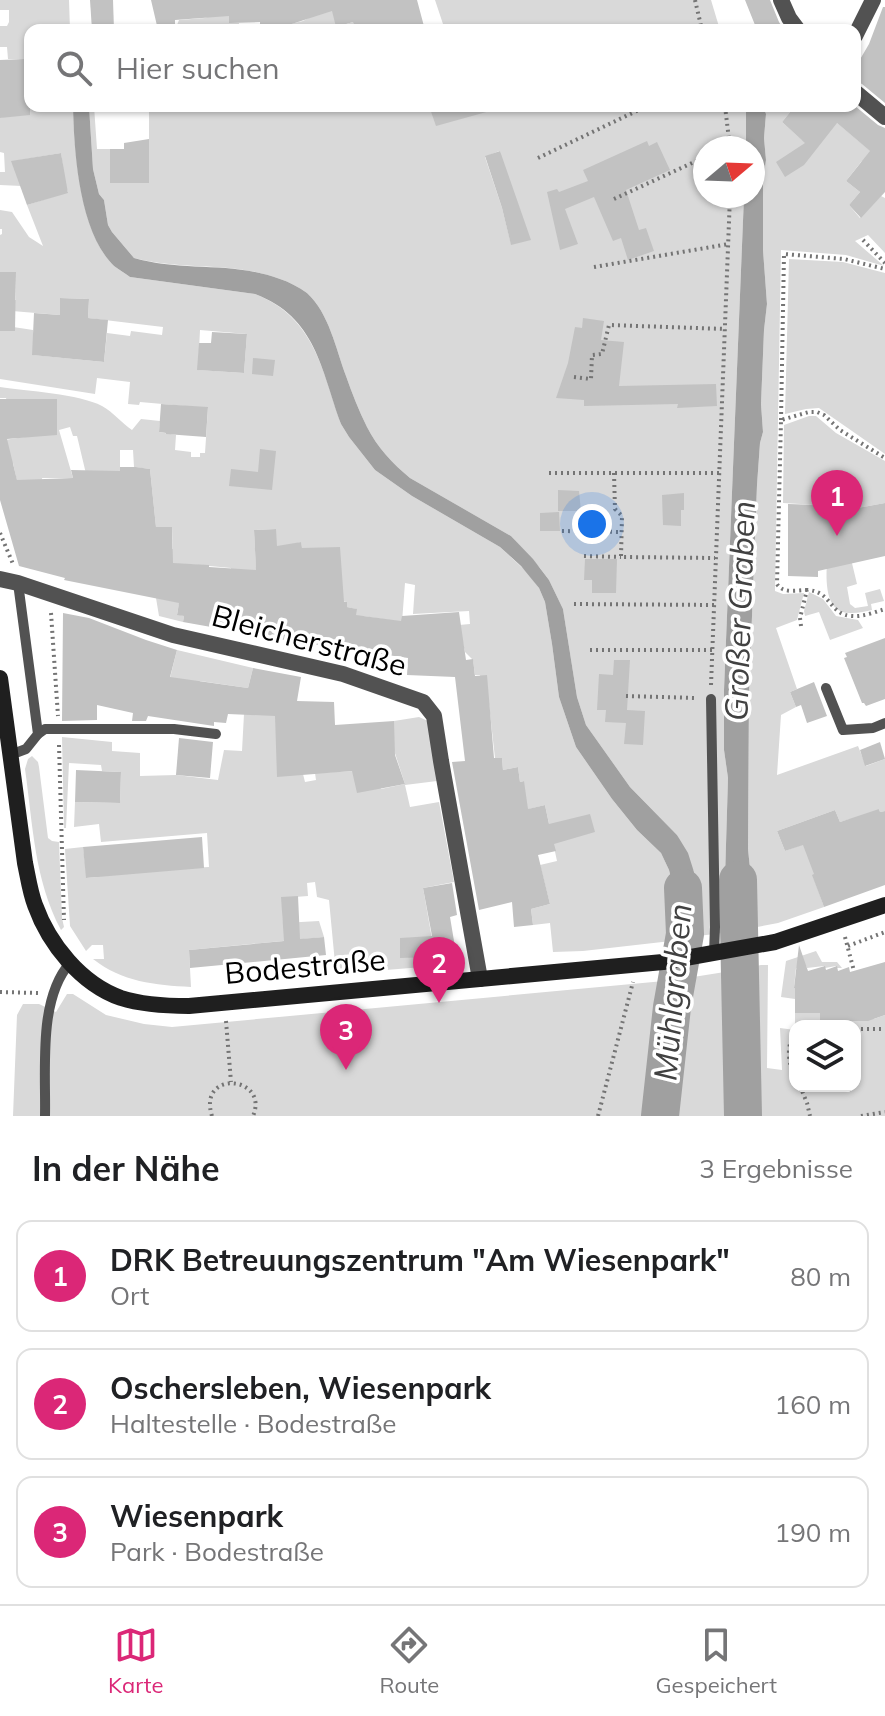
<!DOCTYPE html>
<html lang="de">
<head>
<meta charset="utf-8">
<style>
  :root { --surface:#fff; --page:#f6f6f6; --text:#202124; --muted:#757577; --line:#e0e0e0; --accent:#db2777 }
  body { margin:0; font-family:Mulish,sans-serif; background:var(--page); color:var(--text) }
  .controls { position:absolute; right:24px; bottom:24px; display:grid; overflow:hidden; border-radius:16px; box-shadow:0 2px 6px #0004 }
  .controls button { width:72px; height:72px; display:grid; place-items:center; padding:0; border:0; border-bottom:2px solid var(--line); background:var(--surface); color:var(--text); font:40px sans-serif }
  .compass { position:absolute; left:693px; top:136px; width:72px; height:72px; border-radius:50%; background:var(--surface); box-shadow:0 2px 6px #0004; rotate:71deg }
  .you { position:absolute; left:592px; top:524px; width:28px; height:28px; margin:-20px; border:6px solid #fff; border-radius:50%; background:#1a73e8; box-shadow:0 0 0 12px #1a73e833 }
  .badge { display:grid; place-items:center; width:52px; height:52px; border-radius:50%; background:var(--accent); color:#fff; font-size:26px; font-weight:700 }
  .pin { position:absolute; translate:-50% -66px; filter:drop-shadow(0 2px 4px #0008) }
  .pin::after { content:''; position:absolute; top:42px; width:28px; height:24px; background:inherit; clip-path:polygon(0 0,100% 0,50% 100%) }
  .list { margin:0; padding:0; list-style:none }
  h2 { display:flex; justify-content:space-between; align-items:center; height:104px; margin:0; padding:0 32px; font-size:34px }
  h2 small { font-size:26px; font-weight:400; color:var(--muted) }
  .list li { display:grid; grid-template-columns:52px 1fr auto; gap:24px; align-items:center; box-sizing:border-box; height:112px; margin:0 16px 16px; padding:0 16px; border:2px solid var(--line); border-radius:16px }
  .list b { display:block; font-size:30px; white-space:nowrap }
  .list p { margin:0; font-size:26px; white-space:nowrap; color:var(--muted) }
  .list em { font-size:26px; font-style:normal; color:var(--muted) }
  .icon { flex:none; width:44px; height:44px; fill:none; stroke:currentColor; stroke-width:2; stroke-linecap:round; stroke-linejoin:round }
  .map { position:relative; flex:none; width:885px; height:1116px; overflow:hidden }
  .search { position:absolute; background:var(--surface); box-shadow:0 2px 6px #0004; left:24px; right:24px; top:24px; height:88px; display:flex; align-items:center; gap:20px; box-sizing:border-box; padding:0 28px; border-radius:16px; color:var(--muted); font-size:30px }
  .sheet { height:488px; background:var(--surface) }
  nav { display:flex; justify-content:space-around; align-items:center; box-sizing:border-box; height:112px; border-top:2px solid var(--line); background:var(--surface); font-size:22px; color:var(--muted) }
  nav a { display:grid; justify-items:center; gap:4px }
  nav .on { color:var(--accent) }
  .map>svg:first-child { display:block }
  .green { fill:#d9d9d9; fill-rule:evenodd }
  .water { fill:#a0a0a0 }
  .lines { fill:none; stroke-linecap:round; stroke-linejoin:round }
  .river { stroke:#a0a0a0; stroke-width:38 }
  .building { fill:#c2c2c2 }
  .path { stroke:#747474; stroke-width:4; stroke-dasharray:2 4; stroke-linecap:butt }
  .lane { stroke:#525252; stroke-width:10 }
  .street { stroke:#525252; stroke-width:16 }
  .secondary { stroke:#1f1f1f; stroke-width:16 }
  .labels { text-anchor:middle; stroke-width:7; stroke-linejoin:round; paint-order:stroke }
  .street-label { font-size:30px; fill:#000; stroke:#fff }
  .water-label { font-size:32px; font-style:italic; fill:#414141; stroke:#fff }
</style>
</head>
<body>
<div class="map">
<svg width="885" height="1116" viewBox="0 0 885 1116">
  <rect width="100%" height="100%" fill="#fff"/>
  <g class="green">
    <path d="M0,0H69L70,30H30V81H28V86L24,87V95H30V106H73C74,151 80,233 114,266C119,270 125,273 130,277L255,294C314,317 322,369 341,424L349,437L375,470L412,496L500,547L528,573L539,588L545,602L552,644L559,697L576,747L612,799L637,830L661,853L669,870L672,882L670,905L671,941L583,951L553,952L550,923L533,925L531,909L550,904L540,865L557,861L545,805L513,813L508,788L524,785V781L520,782L518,767L503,770L502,758H495L489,704H477L482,697L480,675H475L473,660L465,652L463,643L450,645L448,626L470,624L469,611L413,614L415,585L405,583L402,622L363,616L362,622L355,621L356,609L347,607V602L337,601L334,619L316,616V582H312V566H303L301,542L294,544V564L278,566L275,529L254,530L257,587L238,586L239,602L232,600L231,568L188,564L187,584L211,585V600L181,594L177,614L184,616L183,622L159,616L156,598L162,575V550L173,549L172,527H156L150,469L134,467L133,450H120V479L139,480L132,528L104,525V527L84,526L80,529L73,530L69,555L55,557L51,518L59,517L57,502L31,509L24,481H17L13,463H10L4,440L32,436L29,427L14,429L6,398H0V387C26,391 80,394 102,406C113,412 122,423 132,430L141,419L160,421L159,432L176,435L175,450L191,452V457H200V453H205L208,408L140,402L139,405L128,404L130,382L97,378L95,394L0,379V325L33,330V355L104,362L107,333L130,336L131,331L162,335L163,327L88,318L89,299L61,298L60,315L0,310V300H16V273L0,272V235L2,234V229H0V210L12,212L29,237L43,246L27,205L68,192L65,184L44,190L40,179L57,174V169L63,168L61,153L20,160L22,186L0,185V172H5L4,153L0,152V118L3,117L2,104L7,100L6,87L24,86L23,74H10L9,77L0,78V69L24,67V59H8L7,47H0V26H7L9,22V10H0ZM200,330L247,334L244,373L198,370ZM70,427L73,436H77L87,478V471H105V479H107L105,496L45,495L42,478H73L59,430Z"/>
    <polygon points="435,0 711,0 720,30 445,30"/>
    <polygon points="335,4 336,27 353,22 355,30 277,30 277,27 303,21"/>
    <polygon points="229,8 229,23 239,23 238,30 175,30 179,20 205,18"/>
    <path d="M89,106H94L97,149H110L111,183L149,182V106H746V148H705V196H744L724,690V750L728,778L724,912L725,923L731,932L698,936L693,892L694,872L677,835L630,787L586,725L577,697L563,609L549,580L540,568L511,536L410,478C393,464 377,447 367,427C359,411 352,393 346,376C336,349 329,313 307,293C299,287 289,282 280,279C233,261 182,271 134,258L112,232L108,225L104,200L99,194L93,169ZM499,151H500L511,244L502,208L485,157Z"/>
    <path d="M763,106H795L782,122L802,140L836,122L874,154L861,162L846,181L860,192L849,205L860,218L881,196L885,198V253L868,235L855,241L884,266L846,255L781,250L775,591L783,594L804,593L797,620L776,628L797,689L790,692L796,707L781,715L777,775L858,746L866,766L885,759V811L880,812L879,809L813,876L824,907L778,923L752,928L750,905L752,888L748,849L749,695L757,485L760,443L763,432L761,404L764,330L767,304L763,250V182L766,160L764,138L766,114ZM835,810L840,822L850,819L801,845L785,851L777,831Z"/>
    <polygon points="789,259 843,262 885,273 885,454 819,408 806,409 785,414"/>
    <polygon points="809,416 816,416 836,433 885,461 885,503 825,514 819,520 818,505 783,503 784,425"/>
    <path d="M851,559L857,584L847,587L850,604L855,608L868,606L865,593L880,589L884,601L871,604L872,610C866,611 859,613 852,613C824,615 826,580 827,561Z"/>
    <polygon points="809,592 823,599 836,616 858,620 863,628 830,640 819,612 805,616 804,611"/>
    <polygon points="177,650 253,668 248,688 200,681 198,687 168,686"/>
    <path d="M275,704L303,774L305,782L316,780L315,773L373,770L381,789L405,784L392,744L394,743V721L419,717L428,721L437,781L405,785L410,807L439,802L454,882L423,888L435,956L422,957L423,967L336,974L329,900L317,897L315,882L307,883L308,896L282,898L283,923L319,921L324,937L189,950L191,987C155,985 122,982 93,959H104L103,945H92L86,951L70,926L65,849L83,847L87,878L98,877V872L209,867L207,833L101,842L99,824L74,827L75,802L120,803L121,772L102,771L101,765L69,763L66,828H64L62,737L112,742V751L140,753V776L176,775L218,780L224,750L242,751L244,714Z"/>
    <path d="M32,756L38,762L39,767L48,838L52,841L59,842L62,918L64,927L61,930C34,879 33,825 25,769L28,759Z"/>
    <polygon points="816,951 822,962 837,962 842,968 837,968 836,966 825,968 824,966 807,968 806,966 796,968 794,987 796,988 795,999 781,997 786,961"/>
    <path d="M761,965H768L767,1068L782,1070L780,1028L795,1030V1013H820V1021H863L871,1014L874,1019L885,1015V1116H755L754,1044L749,1017L751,967ZM795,1026H855V1086H795Z"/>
    <polygon points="731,971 734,1116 672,1116 679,1023 687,978"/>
    <polygon points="664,981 650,1116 13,1116 17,1015 23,1004 39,1004 56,1012 67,994 73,994 106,1015 144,1024 172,1027"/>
  </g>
  <g class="water">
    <path d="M73,106H89L93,169L99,194L104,200L108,225L112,232L134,258C182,272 233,261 280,279C289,282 299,287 307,293C329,313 336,349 346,376C352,393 359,411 367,427C377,447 393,464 410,478L511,536L533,559L549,580L563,609L577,697L586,725L630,787L677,835L688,853L694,872L693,892L698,936L671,941L670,905L672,882L669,870L661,853L637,830L612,799L576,747L559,697L552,644L545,602L539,588L521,566L500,547L412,496L375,470L349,437L341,424C321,369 316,317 255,294L130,277C125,273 119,270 114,266C79,232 74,152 73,106Z"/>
    <polygon points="746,106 763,106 766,114 764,138 766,160 763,182 763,250 767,304 764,330 761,404 763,432 760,443 757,485 749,695 748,849 752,888 750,905 752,928 731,932 724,923 724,911 728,778 724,750 724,690 744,196 753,196 753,148 746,148"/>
    <path d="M751,967L749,1017C757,1033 754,1095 755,1116H734L731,971Z"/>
    <polygon points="687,978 679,1023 672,1116 650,1116 664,981"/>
  </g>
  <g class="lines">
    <g class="river">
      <polyline points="738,880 743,1116"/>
      <polyline points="660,1116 672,1007 685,934 683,888"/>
    </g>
  </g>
  <g class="building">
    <polygon points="90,0 113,0 114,30 92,30"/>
    <polygon points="151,0 417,0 425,30 355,30 353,22 336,27 332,11 273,30 260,30 260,22 229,23 229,16 175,20 175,30 158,30"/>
    <polygon points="745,0 770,0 779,22 784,30 757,30"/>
    <polygon points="883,7 885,7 885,103 862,84 855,81 855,68 869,44"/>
    <polygon points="24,59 25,81 30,81 30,115 0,118 0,60"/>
    <polygon points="429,106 489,106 490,111 436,126"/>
    <polygon points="795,106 855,106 878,125 885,128 885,192 861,218 849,205 860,192 846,181 870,151 837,123 804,165 785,177 776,162 805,143 782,122"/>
    <polygon points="149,139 149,183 110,183 110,149 124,149 124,143"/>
    <polygon points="647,141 649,146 657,142 670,170 626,190 639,230 646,228 654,251 628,260 621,238 613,241 594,197 565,209 578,244 560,250 547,192 557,189 559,192 588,181 583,170"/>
    <polygon points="500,151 531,240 511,245 502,208 485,156"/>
    <polygon points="61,153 68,193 27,205 11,161"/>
    <polygon points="0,272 16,272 15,331 0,331"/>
    <polygon points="60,298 89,299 88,318 108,320 104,362 32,355 34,313 60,315"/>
    <polygon points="583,318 604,321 601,340 624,342 619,386 716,384 717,406 677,408 678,404 584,406 584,400 556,398 568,363 575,327 582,328"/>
    <polygon points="212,332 247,334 244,373 197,370 199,343 211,343"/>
    <polygon points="253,358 275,360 273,376 252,374"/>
    <polygon points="0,399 57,399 57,435 7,439 17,480 73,478 71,470 120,471 120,467 136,467 150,469 156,527 172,527 173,563 209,565 209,567 256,570 254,530 276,529 277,546 301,542 302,548 340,547 344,602 347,602 347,607 357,609 356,615 401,621 402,616 459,612 466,660 473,659 475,676 487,675 494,758 502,758 503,770 518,767 520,782 524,781 528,809 545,805 549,824 590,814 595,832 554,844 556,851 538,855 550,904 531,909 533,925 514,927 512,902 479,910 452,762 465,761 455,677 407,675 408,658 284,640 183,622 184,616 177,615 179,603 64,580 65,578 19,566 0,500"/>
    <polygon points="161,404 208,407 206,437 166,434 166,433 159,432"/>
    <polygon points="260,449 276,451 272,490 229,486 231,469 258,472"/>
    <polygon points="558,490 579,491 581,511 558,511"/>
    <polygon points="684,493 684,510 681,510 681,526 663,525 662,495"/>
    <polygon points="885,503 885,556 818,571 818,577 788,576 788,504 819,505 819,515"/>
    <polygon points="559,512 560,531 540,531 540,513"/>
    <polygon points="585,559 617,559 616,593 592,593 592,580 584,580"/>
    <polygon points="63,613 89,618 146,640 177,650 170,677 248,688 253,668 301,677 297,701 334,702 335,725 394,721 395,755 405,784 357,793 352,771 277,777 275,716 228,714 226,723 214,722 214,726 148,716 146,721 132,721 133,713 97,705 97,720 62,721"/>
    <polygon points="885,638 885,699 866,706 864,703 862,703 844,658 847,657 845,653"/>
    <polygon points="614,660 630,660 627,710 645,711 643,745 624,744 626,723 605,722 606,710 597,710 599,674 613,675"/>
    <polygon points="814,682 827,716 807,723 801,705 796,707 790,692"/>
    <polygon points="179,738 213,742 210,778 176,775"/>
    <polygon points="880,742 885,759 865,766 860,750"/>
    <polygon points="76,770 121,772 120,803 75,802"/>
    <polygon points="879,809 880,812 885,811 885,885 824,907 812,875 814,874 803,845 785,851 777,831 835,810 840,822"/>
    <polygon points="202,837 204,868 86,878 83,847"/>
    <polygon points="452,883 457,915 450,917 456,953 433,957 400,958 400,938 432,936 423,888"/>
    <polygon points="298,896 300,939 324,937 326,955 190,968 189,950 284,941 281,897"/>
    <polygon points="799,945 808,971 825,966 826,970 837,966 838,971 849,967 850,972 885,962 885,1015 868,1021 820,1021 820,1013 795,1013 795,988 794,988"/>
  </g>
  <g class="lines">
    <g class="path">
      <polyline points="695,0 702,30"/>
      <polyline points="725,106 730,148"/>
      <polyline points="538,158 647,106"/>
      <polyline points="614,199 705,157"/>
      <polyline points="863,240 885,263"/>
      <polyline points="594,267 729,244"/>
      <polyline points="574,377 591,379 592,355 602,354 609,325 726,329"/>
      <polyline points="781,420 784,254 844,259 885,269"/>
      <polyline points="549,473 719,473"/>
      <polyline points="614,473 615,509 622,516 621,557 715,558"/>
      <polyline points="562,531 622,532"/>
      <polyline points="0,533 13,564"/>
      <polyline points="584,556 621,557"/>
      <path d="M807,590C797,590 783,594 777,584L781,420L809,412H817L824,415L840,430L885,458"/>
      <polyline points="574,604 714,605"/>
      <polyline points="51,613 58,716"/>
      <path d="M801,626L800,618L807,590C832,591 829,615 852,616C863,617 875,612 885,609"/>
      <polyline points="590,650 712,650"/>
      <polyline points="711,685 730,196"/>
      <polyline points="626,696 696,698"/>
      <polyline points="59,745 64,920"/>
      <polyline points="845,937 854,971"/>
      <polyline points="848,946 885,932"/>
      <polyline points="0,992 38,993"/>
      <polyline points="226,1021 231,1082"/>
      <polyline points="855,1029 885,1029"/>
      <path d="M795,1034C785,1047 789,1064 795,1078"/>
      <polyline points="800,1086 807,1103 810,1116"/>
      <path d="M212,1116C197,1069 270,1076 253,1116"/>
      <polyline points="598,1116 633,982"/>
      <polyline points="861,1116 885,1112"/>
    </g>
    <g class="lane">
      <polyline points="826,688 843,730 873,728 885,723"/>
      <polyline points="711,699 715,927 714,954"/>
      <polyline points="38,734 45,729 174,729 216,734"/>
      <polyline points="10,755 26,749 38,734 18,583"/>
      <path d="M45,1116C46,1070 38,999 70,963"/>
    </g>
    <g class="street">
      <polyline points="781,0 789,18 798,30"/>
      <polyline points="855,36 873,0"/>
      <polyline points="855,92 885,117"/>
      <polyline points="0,579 18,583 173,635 343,674 423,702 434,716 441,761 480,979"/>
    </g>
    <path class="secondary" d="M0,678L25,863C28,877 30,892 35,905C49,944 81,984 121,998C143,1005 166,1006 189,1006L663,962L775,942L885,905"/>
  </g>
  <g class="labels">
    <g class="street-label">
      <text transform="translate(309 641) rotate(15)" y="10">Bleicherstraße</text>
      <text transform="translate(305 967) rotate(-5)" y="10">Bodestraße</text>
    </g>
    <g class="water-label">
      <text transform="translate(740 611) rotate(-88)" y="11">Großer Graben</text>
      <text transform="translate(673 992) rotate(-85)" y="11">Mühlgraben</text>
    </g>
  </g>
</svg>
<div class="controls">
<button><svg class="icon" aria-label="layers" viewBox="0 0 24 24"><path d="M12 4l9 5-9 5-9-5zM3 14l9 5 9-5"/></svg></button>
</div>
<svg class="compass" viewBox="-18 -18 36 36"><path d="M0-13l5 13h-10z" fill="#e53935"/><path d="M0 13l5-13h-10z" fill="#757577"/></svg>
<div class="you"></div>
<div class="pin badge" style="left:837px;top:536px">1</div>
<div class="pin badge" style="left:439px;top:1003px">2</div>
<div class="pin badge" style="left:346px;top:1070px">3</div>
<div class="search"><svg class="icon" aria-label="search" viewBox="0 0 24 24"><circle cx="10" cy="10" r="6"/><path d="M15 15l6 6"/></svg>Hier suchen</div>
</div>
<section class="sheet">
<h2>In der Nähe<small>3 Ergebnisse</small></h2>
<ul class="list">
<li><span class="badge">1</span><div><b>DRK Betreuungszentrum &quot;Am Wiesenpark&quot;</b><p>Ort</p></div><em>80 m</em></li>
<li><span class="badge">2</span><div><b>Oschersleben, Wiesenpark</b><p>Haltestelle · Bodestraße</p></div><em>160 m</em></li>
<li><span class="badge">3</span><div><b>Wiesenpark</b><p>Park · Bodestraße</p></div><em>190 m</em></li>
</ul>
</section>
<nav>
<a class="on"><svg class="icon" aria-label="map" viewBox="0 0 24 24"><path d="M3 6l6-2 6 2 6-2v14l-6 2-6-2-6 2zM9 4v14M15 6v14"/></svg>Karte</a>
<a><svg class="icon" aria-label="directions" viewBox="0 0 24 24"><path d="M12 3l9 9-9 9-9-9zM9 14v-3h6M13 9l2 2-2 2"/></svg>Route</a>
<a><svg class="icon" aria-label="saved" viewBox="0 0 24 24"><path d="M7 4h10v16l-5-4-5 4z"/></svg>Gespeichert</a>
</nav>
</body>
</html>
